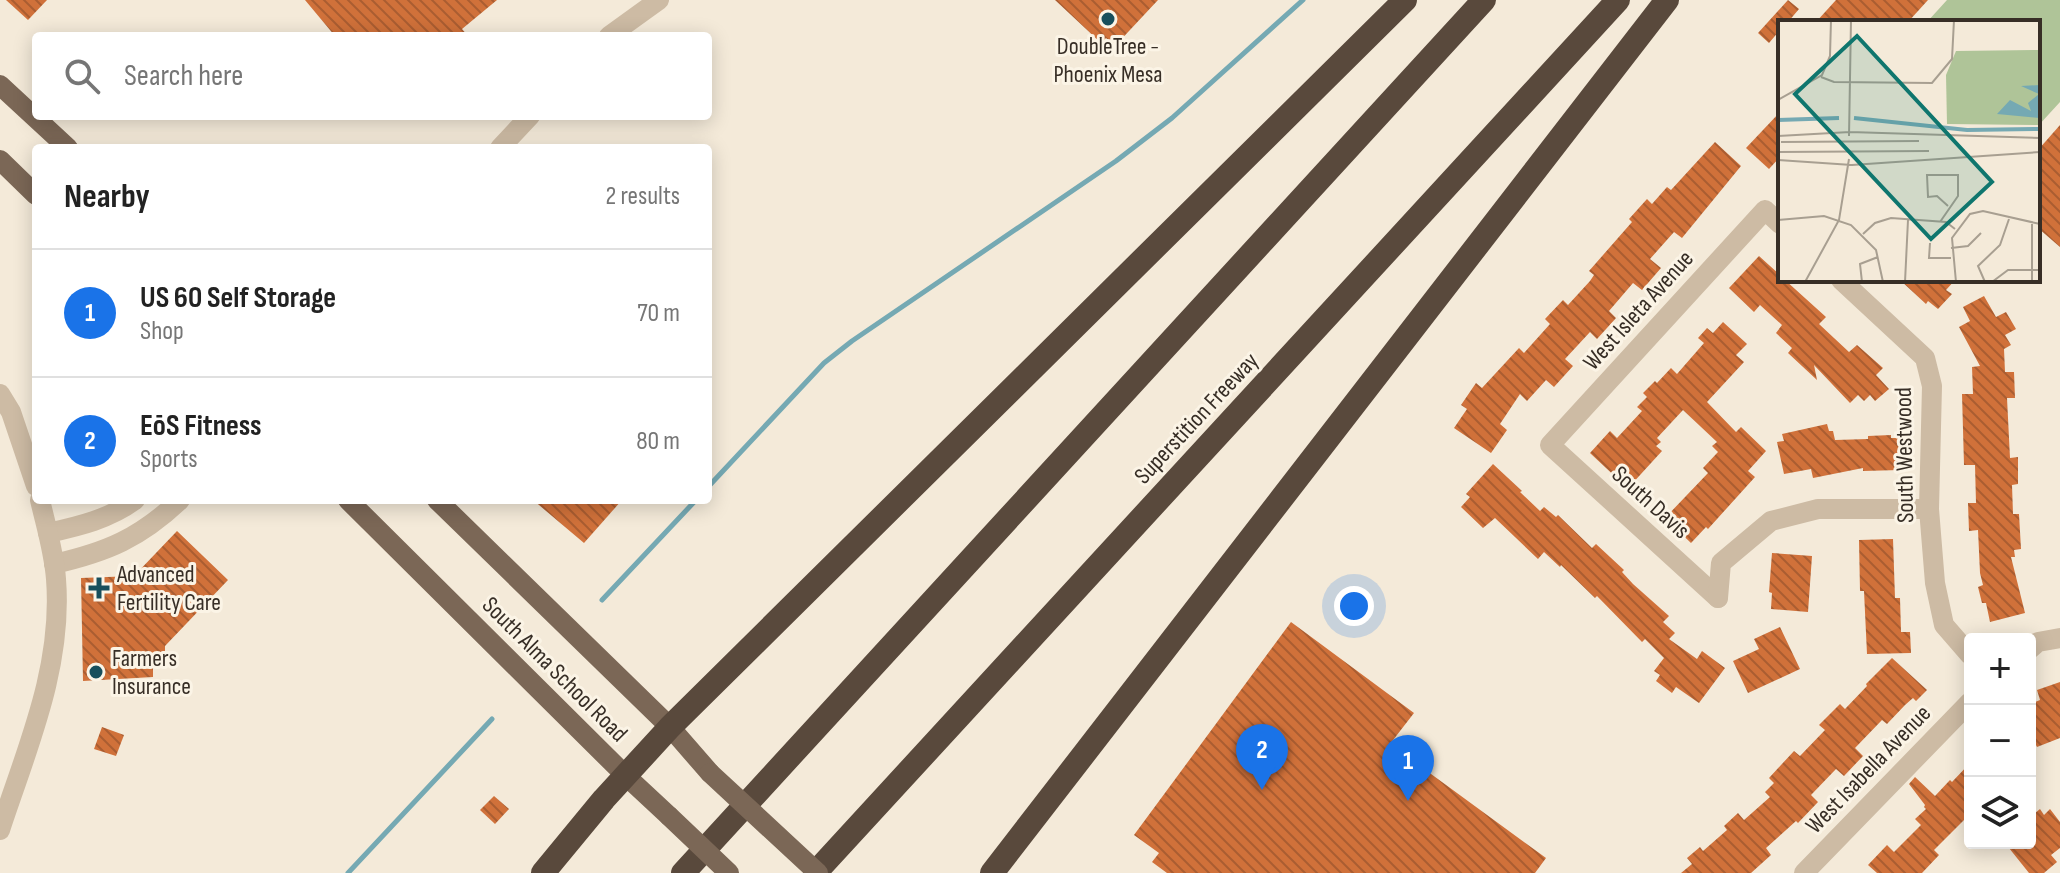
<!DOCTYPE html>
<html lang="en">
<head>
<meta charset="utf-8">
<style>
  :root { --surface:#fff; --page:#f2f2f2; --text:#222; --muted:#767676; --line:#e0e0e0; --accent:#1a73e8 }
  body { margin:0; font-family:"Sofia Sans Condensed",sans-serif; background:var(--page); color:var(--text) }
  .controls { position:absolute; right:24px; bottom:24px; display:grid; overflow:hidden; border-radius:8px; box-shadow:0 4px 20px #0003 }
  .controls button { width:72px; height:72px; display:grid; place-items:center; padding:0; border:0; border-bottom:2px solid var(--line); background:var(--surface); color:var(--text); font:40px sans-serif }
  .you { position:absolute; left:1354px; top:606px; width:28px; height:28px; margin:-20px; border:6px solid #fff; border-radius:50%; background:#1a73e8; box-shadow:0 0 0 12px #1a73e833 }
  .badge { display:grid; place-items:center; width:52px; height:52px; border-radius:50%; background:var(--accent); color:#fff; font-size:26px; font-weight:700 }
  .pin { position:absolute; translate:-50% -66px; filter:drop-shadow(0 2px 4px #0008) }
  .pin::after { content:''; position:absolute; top:42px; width:28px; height:24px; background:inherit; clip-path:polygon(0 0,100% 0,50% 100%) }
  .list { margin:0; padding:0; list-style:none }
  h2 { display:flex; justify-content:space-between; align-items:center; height:104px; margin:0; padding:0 32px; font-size:34px }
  h2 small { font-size:26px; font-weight:400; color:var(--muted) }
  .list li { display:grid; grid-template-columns:52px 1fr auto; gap:24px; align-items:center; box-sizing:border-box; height:128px; padding:0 32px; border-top:2px solid var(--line) }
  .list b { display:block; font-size:30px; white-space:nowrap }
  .list p { margin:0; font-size:26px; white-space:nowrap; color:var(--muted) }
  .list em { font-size:26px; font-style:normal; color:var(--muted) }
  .icon { flex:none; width:44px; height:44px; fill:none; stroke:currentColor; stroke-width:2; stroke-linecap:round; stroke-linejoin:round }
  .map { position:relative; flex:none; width:2060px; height:873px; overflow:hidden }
  .search { position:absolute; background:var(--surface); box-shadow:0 4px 20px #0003; left:32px; top:32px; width:680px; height:88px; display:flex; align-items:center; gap:20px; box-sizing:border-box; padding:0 28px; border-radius:8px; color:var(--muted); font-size:30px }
  .panel { position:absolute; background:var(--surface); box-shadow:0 4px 20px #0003; left:32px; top:144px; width:680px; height:360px; border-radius:8px }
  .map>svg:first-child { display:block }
  .green { fill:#afc498 }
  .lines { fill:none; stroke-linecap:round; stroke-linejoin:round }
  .stream { stroke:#75a9b3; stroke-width:5 }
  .building { fill:url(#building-back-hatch) }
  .minor { stroke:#cdbba4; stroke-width:20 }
  .major { stroke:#7b6756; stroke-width:20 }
  .highway { stroke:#59493c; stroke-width:24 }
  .major-bridge { stroke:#7b6756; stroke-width:20 }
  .poi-dot { fill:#184f5c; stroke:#fbf4e6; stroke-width:3 }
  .labels { text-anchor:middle; stroke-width:6; stroke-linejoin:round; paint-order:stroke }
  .poi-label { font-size:24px; fill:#372e26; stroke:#fbf4e6; text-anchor:start }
  .street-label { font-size:24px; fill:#372e26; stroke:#fbf4e6 }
  .inset-river { fill:none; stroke:#75a9b3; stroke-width:4 }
  .inset-road { fill:none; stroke:#a89f91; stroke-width:2 }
  .view { fill:#0f766e; fill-opacity:0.15; stroke:#0f766e; stroke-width:4 }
  .inset-edge { fill:none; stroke:#372e26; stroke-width:4 }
</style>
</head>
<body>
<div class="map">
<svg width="2060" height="873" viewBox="0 0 2060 873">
  <defs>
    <pattern id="building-back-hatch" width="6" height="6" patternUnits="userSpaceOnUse" patternTransform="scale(2)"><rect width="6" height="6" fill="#d0713a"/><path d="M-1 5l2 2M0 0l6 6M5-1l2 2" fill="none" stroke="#aa5d31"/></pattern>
  </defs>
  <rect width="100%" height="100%" fill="#f4ead9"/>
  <polygon class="green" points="1947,0 2060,0 2060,102 2038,126 2038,22 1927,22"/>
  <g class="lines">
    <g class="stream">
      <polyline points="708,487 824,363 852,341 1116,161 1172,118 1303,0"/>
      <polyline points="602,600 696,500"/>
      <polyline points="348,873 492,719"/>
    </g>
  </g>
  <g class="building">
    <polygon points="6,0 47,0 28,20"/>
    <polygon points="305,0 497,0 462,29 468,36 335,36"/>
    <polygon points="1055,0 1158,0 1115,46 1106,38 1101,43"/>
    <polygon points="1788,0 1799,9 1788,22 1780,22 1780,30 1769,43 1758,33"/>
    <polygon points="1836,0 1928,0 1908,22 1816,22"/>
    <polygon points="1780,112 1780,157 1769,169 1746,148"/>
    <polygon points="2060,125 2060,247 2038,228 2038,150"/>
    <polygon points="1715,142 1741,166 1682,238 1674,232 1650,259 1661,268 1642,290 1633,283 1609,311 1616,318 1597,339 1590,332 1565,359 1573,366 1554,387 1546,380 1527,401 1520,394 1500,424 1507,430 1491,453 1454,428 1467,409 1461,405 1476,383 1482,388 1519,348 1524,353 1550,324 1545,319 1563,300 1568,305 1590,281 1594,275 1589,271 1632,222 1629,219 1647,199 1652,204 1667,187 1671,190"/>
    <polygon points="1759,256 1780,275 1780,280 1785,280 1826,317 1819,324 1849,352 1857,345 1883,368 1876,375 1889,389 1875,401 1870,395 1864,401 1858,395 1850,403 1814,365 1817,380 1788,353 1792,348 1776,333 1782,325 1760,305 1754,312 1729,288"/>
    <polygon points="1900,280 1955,280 1946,290 1952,294 1938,309 1928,301 1926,304"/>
    <polygon points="1984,296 1996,317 2006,312 2016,329 2005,335 2011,345 2004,349 2005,372 2014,372 2015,398 2007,398 2010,458 2018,457 2018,484 2012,485 2013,514 2019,514 2021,549 2014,550 2015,557 2011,557 2025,613 1990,622 1986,603 1982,603 1978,587 1983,585 1980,573 1978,530 1969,531 1968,503 1976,503 1975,465 1964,465 1962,394 1973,394 1972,367 1980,366 1959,327 1970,321 1963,307"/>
    <polygon points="1723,322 1747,344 1736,355 1744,362 1707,402 1736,432 1741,427 1766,451 1748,471 1755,477 1708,529 1706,527 1691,543 1665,518 1708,473 1703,468 1718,452 1712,446 1717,442 1683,410 1657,438 1661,442 1656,446 1662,451 1630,486 1624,480 1622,483 1590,453 1610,431 1617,438 1642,411 1637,407 1647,397 1643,393 1655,381 1657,383 1671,368 1677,374 1704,343 1698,338 1707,328 1713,333"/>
    <polygon points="1827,424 1829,431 1833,431 1835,440 1868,439 1868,436 1891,435 1891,438 1899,438 1900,470 1863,471 1863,468 1813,478 1811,469 1784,474 1777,442 1784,441 1782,434"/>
    <polygon points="1493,464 1522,491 1520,492 1540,511 1544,507 1556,517 1558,515 1592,548 1596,544 1624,570 1622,572 1633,584 1669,616 1663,622 1675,633 1669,639 1697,659 1702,651 1725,668 1699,703 1676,687 1672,693 1656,681 1660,675 1654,671 1664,658 1645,639 1642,642 1597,596 1595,598 1561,565 1560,567 1544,552 1538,559 1495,518 1483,528 1461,507 1470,497 1466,494"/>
    <polygon points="533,500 622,500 584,543"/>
    <polygon points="177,531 228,580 165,646 165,656 153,657 153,677 83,681 81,578 134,576"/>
    <polygon points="1893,539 1895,598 1900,598 1901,632 1910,632 1911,653 1867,654 1864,591 1860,591 1859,540"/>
    <polygon points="1772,553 1812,556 1808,612 1771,609 1772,593 1769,592"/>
    <polygon points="1291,622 1414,713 1390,744 1546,858 1535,873 1167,873 1152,862 1159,853 1134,835"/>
    <polygon points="1780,627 1800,669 1748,693 1733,661 1759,649 1754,639"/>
    <polygon points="1892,658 1927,690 1916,701 1913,698 1905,705 1887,724 1882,720 1855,748 1863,756 1844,776 1836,769 1811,795 1818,802 1798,823 1796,821 1766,848 1771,855 1751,873 1681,873 1692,864 1687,858 1700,847 1703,851 1727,830 1724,826 1738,813 1744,820 1770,797 1765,792 1774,783 1769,778 1794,751 1800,756 1825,730 1819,725 1840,704 1845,709 1867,686 1866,684"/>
    <polygon points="2060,682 2060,738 2037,747 2034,741 2030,742 2030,704 2040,700 2037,690"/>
    <polygon points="102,727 124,735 116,756 94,749"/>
    <polygon points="1970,763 1970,814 1934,850 1939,855 1922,873 1877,873 1868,865 1887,845 1894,852 1921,825 1915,819 1926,809 1924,807 1925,805 1909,784 1915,777 1935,796 1950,780 1952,782"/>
    <polygon points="494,796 509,809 495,824 480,810"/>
    <polygon points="2040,809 2044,815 2050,809 2060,822 2060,848 2051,855 2057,862 2044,873 2029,873 2005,843 2030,843 2030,817"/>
  </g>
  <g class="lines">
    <g class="minor">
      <polyline points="609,36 659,0"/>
      <polyline points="500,148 530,116"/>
      <polyline points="1841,280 1925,358 1932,386 1929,509 1935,583 1944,625 1970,655"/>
      <polyline points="0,394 11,412 36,486"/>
      <path d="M48,533C80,526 109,519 135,500"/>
      <path d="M54,564C107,552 140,538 180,500"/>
      <polyline points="1718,598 1550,445 1765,210 1780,224"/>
      <polyline points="1718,598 1721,563 1771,521 1818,509 1929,509"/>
      <polyline points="2030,649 2038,642 2060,638"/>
      <path d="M0,830C27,748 63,667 56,579C54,552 46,526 40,500"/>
      <polyline points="1804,873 1970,702"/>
    </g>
    <g class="major">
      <polyline points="0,85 68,148"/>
      <polyline points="0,160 36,195"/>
      <polyline points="348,500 626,776 669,816"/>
      <polyline points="437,500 670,727 710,773"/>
    </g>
    <g class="highway">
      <polyline points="543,873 604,799 670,727 1405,0"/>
      <polyline points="683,873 1484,0"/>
      <polyline points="815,873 1618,0"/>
      <polyline points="992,873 1667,0"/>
    </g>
    <g class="major-bridge">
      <polyline points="710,773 818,873"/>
      <polyline points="669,816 729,873"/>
    </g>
  </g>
  <g class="poi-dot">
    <circle cx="1108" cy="19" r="8"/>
    <path d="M95 576h8v8h8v8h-8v8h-8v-8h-8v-8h8z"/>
    <circle cx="96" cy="672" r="8"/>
  </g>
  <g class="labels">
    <g class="poi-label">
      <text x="1108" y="54" text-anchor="middle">DoubleTree -<tspan x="1108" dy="28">Phoenix Mesa</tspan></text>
      <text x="117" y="582">Advanced<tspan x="117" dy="28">Fertility Care</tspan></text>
      <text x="112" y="666">Farmers<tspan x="112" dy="28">Insurance</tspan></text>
    </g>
    <g class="street-label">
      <text transform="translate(1638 310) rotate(-48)" y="8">West Isleta Avenue</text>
      <text transform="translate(1196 418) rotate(-47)" y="8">Superstition Freeway</text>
      <text transform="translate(1904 455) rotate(-91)" y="8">South Westwood</text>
      <text transform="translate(1651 502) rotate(42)" y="8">South Davis</text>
      <text transform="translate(555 669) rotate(45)" y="8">South Alma School Road</text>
      <text transform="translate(1868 769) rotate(-46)" y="8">West Isabella Avenue</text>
    </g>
  </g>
  <g transform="translate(1778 20)">
    <rect width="262" height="262" fill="#f4ead9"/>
    <path d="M262,30V105L169,104L168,55L178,31Z" fill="#afc498"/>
    <path d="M262,65L261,98L219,94L232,80L253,91L250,83L261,74L243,66Z" fill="#75a9b3"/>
    <path class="inset-river" d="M76,98L189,110L262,109M0,100L61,98"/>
    <path class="inset-road" d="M43,57L56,62L154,63L174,39L176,0M0,80L44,55L52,36L53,0M0,116L72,112L262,118M71,116L73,0M3,122L141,121M0,132L151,131M0,140L74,145L262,132M0,200L46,196L73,205L98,230L105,262M162,202L180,176V155H149L150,177L159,176L170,186M85,214L97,203L113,198L168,202L177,209M152,223L151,238H173M173,228L190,226L203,213M27,262L61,200L71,139M84,262L82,244L100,237M127,262L130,200M178,262L174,218L192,194L205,191L262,204M207,262L200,246L222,225L231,199M214,262L230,250H262M254,262V204"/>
    <path class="view" d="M79,16L214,162L153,219L17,74Z"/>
    <rect width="262" height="262" class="inset-edge"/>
  </g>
</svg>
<div class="controls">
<button>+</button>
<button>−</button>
<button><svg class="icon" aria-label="layers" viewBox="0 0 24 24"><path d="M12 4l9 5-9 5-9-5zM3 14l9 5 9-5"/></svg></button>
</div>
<div class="you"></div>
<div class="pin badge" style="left:1408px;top:801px">1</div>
<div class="pin badge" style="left:1262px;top:790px">2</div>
<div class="search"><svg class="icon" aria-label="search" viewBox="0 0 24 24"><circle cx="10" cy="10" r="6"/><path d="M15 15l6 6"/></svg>Search here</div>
<section class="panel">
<h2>Nearby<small>2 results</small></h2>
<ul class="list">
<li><span class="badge">1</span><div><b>US 60 Self Storage</b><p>Shop</p></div><em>70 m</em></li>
<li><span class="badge">2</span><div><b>EōS Fitness</b><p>Sports</p></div><em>80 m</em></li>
</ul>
</section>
</div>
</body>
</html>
